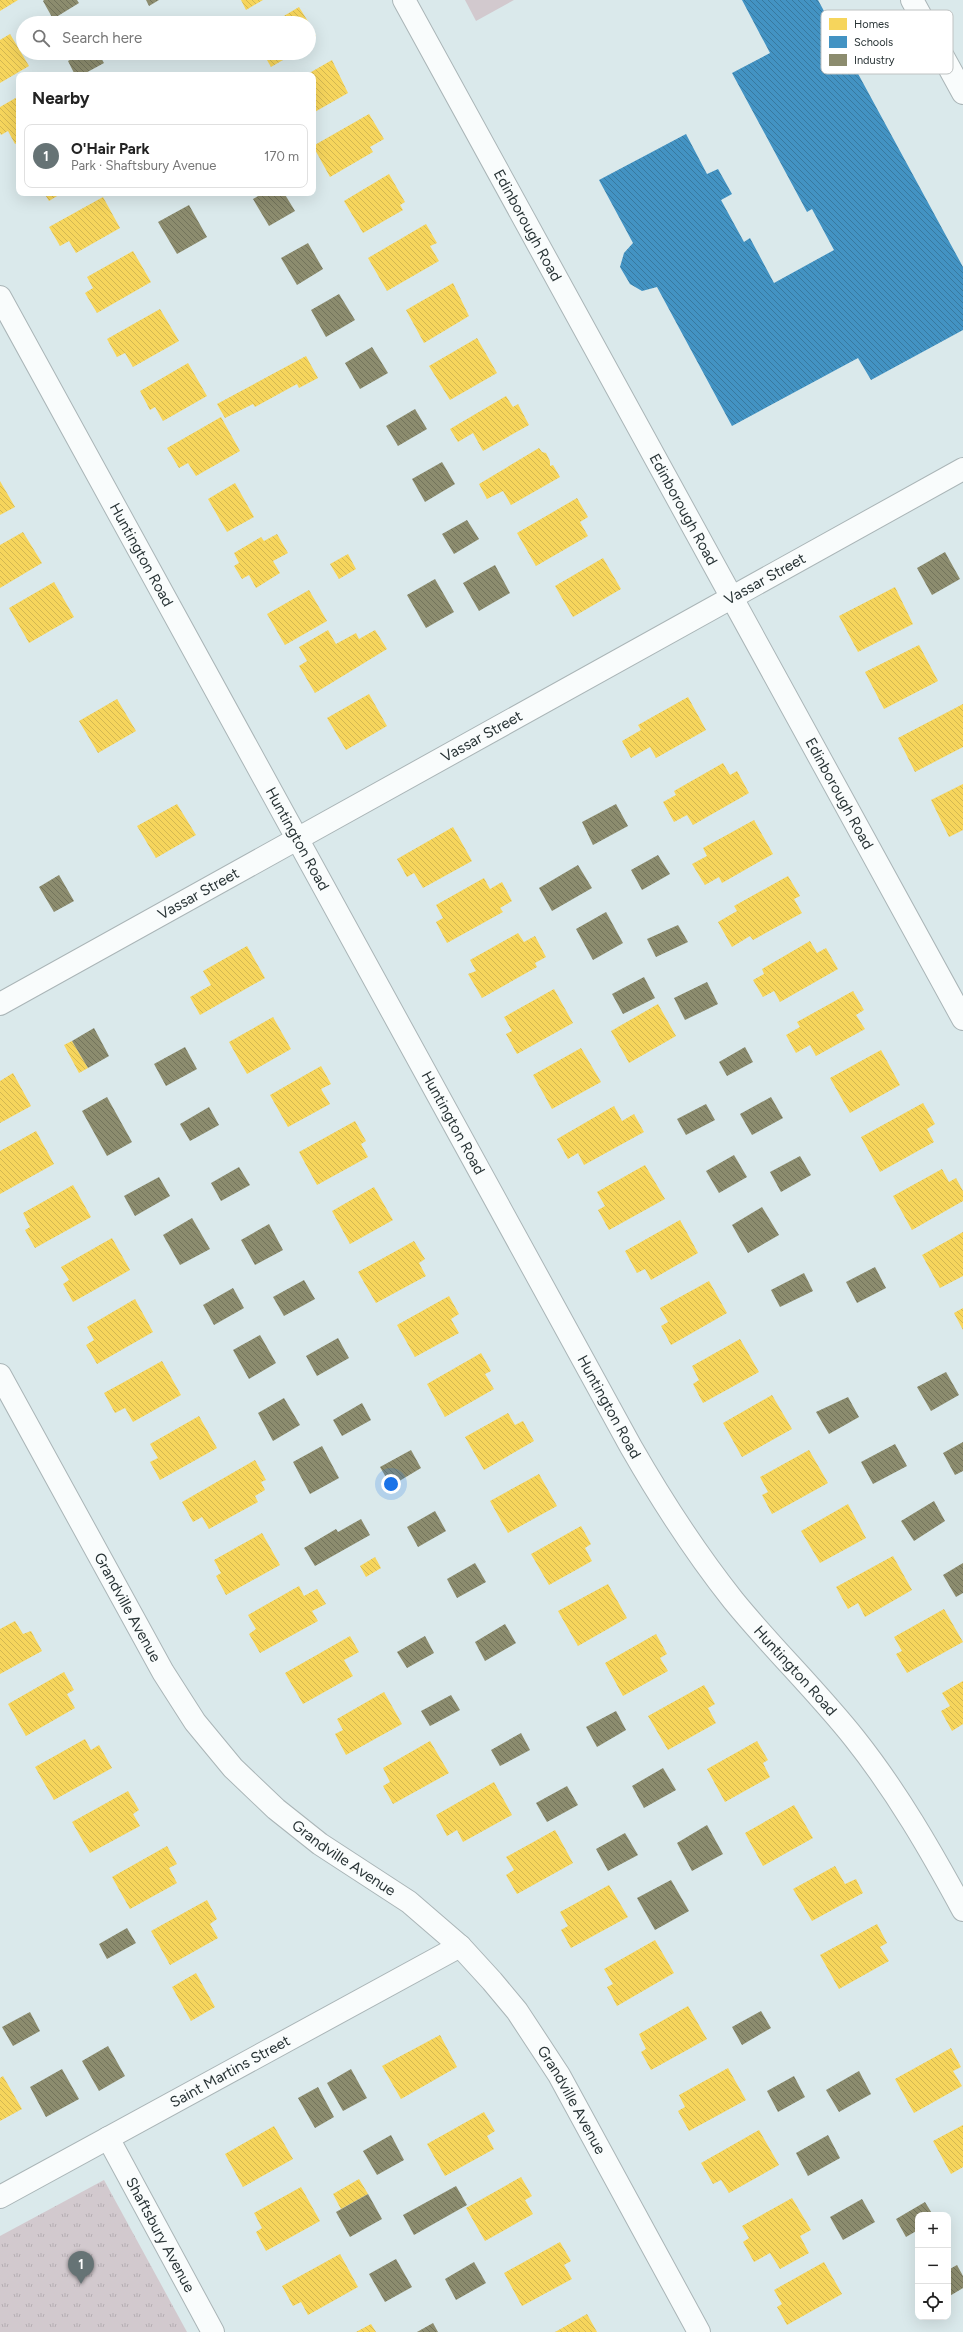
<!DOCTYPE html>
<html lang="en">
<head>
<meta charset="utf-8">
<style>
  :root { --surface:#fff; --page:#f6f6f6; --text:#222; --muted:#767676; --line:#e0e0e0; --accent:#667375 }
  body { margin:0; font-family:Figtree,sans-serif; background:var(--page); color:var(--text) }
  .controls { position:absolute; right:12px; bottom:12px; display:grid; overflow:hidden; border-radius:8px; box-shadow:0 4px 16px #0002 }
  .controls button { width:36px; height:36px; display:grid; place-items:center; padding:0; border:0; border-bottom:1px solid var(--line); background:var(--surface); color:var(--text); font:20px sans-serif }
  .you { position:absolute; left:391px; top:1484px; width:14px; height:14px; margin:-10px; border:3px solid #fff; border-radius:50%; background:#1a73e8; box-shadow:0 0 0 6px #1a73e833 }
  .badge { display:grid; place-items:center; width:26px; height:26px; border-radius:50%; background:var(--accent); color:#fff; font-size:13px; font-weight:700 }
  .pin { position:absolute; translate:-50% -33px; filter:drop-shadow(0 1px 2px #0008) }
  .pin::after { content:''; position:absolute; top:21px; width:14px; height:12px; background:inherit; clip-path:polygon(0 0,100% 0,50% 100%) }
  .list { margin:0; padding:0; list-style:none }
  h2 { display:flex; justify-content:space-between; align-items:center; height:52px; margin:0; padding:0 16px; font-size:17px }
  h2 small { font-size:13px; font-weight:400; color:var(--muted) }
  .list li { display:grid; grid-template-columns:26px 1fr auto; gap:12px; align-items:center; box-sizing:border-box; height:64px; margin:0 8px 8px; padding:0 8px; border:1px solid var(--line); border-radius:8px }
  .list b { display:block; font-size:15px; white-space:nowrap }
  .list p { margin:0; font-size:13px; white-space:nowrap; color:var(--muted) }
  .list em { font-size:13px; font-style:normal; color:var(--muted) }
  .icon { flex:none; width:22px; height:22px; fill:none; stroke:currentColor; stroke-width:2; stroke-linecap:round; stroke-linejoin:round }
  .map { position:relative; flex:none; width:963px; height:2332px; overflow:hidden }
  .search { position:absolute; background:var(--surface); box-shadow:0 4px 16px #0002; left:16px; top:16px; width:300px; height:44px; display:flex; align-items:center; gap:10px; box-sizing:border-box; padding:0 14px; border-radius:22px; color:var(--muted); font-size:15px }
  .panel { position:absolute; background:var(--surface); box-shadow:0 4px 16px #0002; left:16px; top:72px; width:300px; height:124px; border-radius:8px }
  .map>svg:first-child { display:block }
  .park { fill:url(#park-tufts) }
  .garden { fill:#d2c9ce }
  .homes { fill:url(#homes-back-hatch) }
  .schools { fill:url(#schools-back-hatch) }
  .industry { fill:url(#industry-back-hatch) }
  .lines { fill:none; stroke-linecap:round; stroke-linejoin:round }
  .minor-casing { stroke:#aab5b7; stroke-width:24 }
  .minor { stroke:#f9fcfc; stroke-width:22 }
  .labels { text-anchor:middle; stroke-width:4; stroke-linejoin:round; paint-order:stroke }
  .street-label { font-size:15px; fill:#283335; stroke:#fff }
  .key { fill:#fff; stroke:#bec2c2; stroke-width:1 }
  .key-label { font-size:11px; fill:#283335 }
</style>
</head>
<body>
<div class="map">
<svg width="963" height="2332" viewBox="0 0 963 2332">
  <defs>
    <pattern id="park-tufts" width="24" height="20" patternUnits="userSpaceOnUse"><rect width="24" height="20" fill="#d2c9ce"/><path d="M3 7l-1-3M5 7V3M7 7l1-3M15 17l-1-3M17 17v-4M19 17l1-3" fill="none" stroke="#b4adb2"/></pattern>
    <pattern id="homes-back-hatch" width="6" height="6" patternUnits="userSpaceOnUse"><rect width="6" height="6" fill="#f6d55c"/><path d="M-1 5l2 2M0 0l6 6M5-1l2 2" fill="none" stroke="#d3b751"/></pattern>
    <pattern id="schools-back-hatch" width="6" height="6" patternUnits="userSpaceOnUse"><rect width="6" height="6" fill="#4393c3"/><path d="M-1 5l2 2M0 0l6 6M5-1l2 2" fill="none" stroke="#38799f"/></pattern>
    <pattern id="industry-back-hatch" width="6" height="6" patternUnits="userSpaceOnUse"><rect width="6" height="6" fill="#8c8c6e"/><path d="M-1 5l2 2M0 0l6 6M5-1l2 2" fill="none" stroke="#72735b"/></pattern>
  </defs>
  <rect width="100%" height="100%" fill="#dae9eb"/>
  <polygon class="park" points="104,2180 187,2332 0,2332 0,2236"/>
  <polygon class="garden" points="465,0 514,0 476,21"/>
  <g class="homes">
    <polygon points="0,0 18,0 0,11"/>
    <polygon points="241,0 263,0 246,10"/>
    <polygon points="299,7 309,23 272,23"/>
    <polygon points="309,24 316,36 310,40 312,44 309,45"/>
    <polygon points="10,34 29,66 0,83 0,40"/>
    <polygon points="263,53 295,53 271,67"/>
    <polygon points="332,60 348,93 313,113 313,75 306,75"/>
    <polygon points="19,96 19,142 15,144 8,131 1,135 0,133 0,107"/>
    <polygon points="369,114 384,139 370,147 373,152 330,177 313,146"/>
    <polygon points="389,174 405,202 400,205 403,210 363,233 344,201"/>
    <polygon points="44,193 62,193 49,201"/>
    <polygon points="103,197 120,228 76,253 69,241 60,246 49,227"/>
    <polygon points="426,224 437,243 430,246 439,261 387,291 368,258"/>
    <polygon points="133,251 151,282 97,313 85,293 93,288 87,277"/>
    <polygon points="453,283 469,316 424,343 406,310"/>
    <polygon points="160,309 179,341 133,367 125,353 117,357 107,339"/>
    <polygon points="477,338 497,373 450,400 429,366"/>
    <polygon points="306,356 318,378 299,388 297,384 255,407 253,404 225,418 217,404"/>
    <polygon points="188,363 207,396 163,421 155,407 150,410 140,391"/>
    <polygon points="506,396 513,407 518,404 529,425 483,451 473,433 458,442 450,429"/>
    <polygon points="221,417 240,451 196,476 188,463 179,468 167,448"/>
    <polygon points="539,448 542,452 546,453 550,461 550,466 553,465 560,477 511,505 503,491 487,499 479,484"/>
    <polygon points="0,481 15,507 0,515"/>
    <polygon points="235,483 254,517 227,532 208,499"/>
    <polygon points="577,498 588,517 580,522 588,536 536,566 517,533"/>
    <polygon points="23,532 42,563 0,588 0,545"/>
    <polygon points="277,534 288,553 273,561 280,573 256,588 249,575 242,579 234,566 239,563 234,553 261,537 264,541"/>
    <polygon points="348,554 356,569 339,579 330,564"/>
    <polygon points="603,558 621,589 573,617 555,586"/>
    <polygon points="54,582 74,617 29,643 9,608"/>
    <polygon points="895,587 913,624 858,652 839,616"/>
    <polygon points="309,590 327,621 285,645 267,614"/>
    <polygon points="328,630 336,644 356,633 359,639 375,630 387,649 315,693 299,666 307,661 299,647"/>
    <polygon points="919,645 938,681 884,709 865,672"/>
    <polygon points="369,694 387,726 346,750 327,718"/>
    <polygon points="688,697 706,730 656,758 650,747 631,758 622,741 641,730 638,725"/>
    <polygon points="117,699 136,731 98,753 79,721"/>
    <polygon points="963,704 963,747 915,772 898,738"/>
    <polygon points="723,763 730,775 737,771 749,793 693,825 687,815 674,822 663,802 676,795 674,791"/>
    <polygon points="963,784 963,830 949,837 931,800"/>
    <polygon points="177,804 196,835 156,858 137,826"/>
    <polygon points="754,820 773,854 722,883 719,877 705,885 692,864 707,856 703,848"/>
    <polygon points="453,827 472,861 423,888 414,873 407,877 397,859"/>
    <polygon points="788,876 800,896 794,899 802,913 753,940 750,936 732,947 718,922 737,911 734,906"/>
    <polygon points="484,878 490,889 502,882 512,901 500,908 503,912 447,943 436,922 443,918 436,905"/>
    <polygon points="518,933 524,942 535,936 546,957 535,963 537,967 482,998 468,974 476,971 470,960"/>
    <polygon points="810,941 817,953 826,948 838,969 780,1002 774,991 763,997 753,980 764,974 762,969"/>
    <polygon points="247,946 265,978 200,1015 190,997 211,985 203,971"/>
    <polygon points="554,989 573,1023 517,1054 506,1034 512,1031 504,1017"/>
    <polygon points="853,991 864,1010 856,1015 865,1029 816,1056 810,1045 796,1053 786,1035 800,1027 797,1022"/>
    <polygon points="658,1004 676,1036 629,1063 611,1031"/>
    <polygon points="273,1017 291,1049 247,1074 229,1042"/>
    <polygon points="72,1041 88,1068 79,1073 64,1045"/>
    <polygon points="581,1048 601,1082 552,1109 533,1075"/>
    <polygon points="881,1050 900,1085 850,1113 830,1078"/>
    <polygon points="321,1066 331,1084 321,1089 330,1104 288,1127 270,1095"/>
    <polygon points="13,1073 31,1106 0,1123 0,1081"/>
    <polygon points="923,1103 935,1124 927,1129 934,1142 880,1172 861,1137"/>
    <polygon points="614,1106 622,1121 634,1114 644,1132 584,1165 578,1153 568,1159 557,1139"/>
    <polygon points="355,1121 366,1141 361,1144 368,1157 317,1185 299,1152"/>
    <polygon points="36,1131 54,1164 0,1194 0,1151"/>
    <polygon points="645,1165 665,1199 609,1230 598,1210 605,1206 597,1192"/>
    <polygon points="942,1169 949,1182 956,1178 963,1191 963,1201 912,1230 893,1196"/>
    <polygon points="73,1185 91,1217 35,1248 25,1230 30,1227 23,1213"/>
    <polygon points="374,1187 393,1220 350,1244 332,1211"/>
    <polygon points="680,1220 698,1253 651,1280 645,1269 637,1273 625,1251"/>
    <polygon points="963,1232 963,1276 940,1288 922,1255"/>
    <polygon points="112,1238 130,1270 73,1302 63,1284 69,1280 61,1267"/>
    <polygon points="414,1241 425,1259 419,1263 426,1276 376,1303 358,1272"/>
    <polygon points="709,1281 727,1313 671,1345 661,1326 668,1322 660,1308"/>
    <polygon points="449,1296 459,1314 451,1319 459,1333 415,1357 397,1325"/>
    <polygon points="135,1299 153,1332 97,1364 86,1345 94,1340 87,1327"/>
    <polygon points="963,1308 963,1330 954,1313"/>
    <polygon points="740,1339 759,1372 703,1403 693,1384 699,1380 692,1366"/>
    <polygon points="481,1353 491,1371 485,1374 494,1389 445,1417 427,1384"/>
    <polygon points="162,1361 181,1395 133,1422 125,1408 115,1413 104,1393"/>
    <polygon points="772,1395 792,1429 742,1457 723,1423"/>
    <polygon points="508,1413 515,1425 523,1421 534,1441 484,1470 465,1437"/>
    <polygon points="199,1416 217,1448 160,1480 150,1462 158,1458 150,1444"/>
    <polygon points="809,1450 828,1483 772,1514 762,1495 768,1492 760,1477"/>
    <polygon points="255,1460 266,1480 261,1482 265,1490 255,1496 258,1502 209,1529 202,1517 193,1522 182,1502"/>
    <polygon points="539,1474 557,1506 508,1533 490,1501"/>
    <polygon points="848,1504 866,1538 820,1563 801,1531"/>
    <polygon points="581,1526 591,1544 585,1548 592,1561 549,1585 531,1554"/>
    <polygon points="262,1533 280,1565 226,1595 216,1576 221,1573 214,1560"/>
    <polygon points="893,1556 912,1590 865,1617 858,1603 848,1609 836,1587"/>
    <polygon points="375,1557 381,1568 366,1577 360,1566"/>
    <polygon points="608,1584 627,1618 578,1646 558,1611"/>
    <polygon points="299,1586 304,1596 317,1589 326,1604 312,1611 318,1621 260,1653 249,1634 256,1629 248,1615"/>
    <polygon points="944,1609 963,1642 907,1673 896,1654 902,1651 894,1637"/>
    <polygon points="15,1621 23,1634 31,1631 42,1651 0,1674 0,1629"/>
    <polygon points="656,1634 667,1654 660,1658 668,1671 623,1696 605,1663"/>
    <polygon points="350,1636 359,1652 344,1660 353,1676 303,1704 285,1673"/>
    <polygon points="64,1672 74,1690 67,1694 75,1708 26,1736 8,1704"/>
    <polygon points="963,1681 963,1724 952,1731 941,1711 950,1706 942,1693"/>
    <polygon points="704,1685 715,1704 708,1708 716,1723 668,1750 648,1716"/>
    <polygon points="384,1692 402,1724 346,1755 335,1734 343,1730 337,1719"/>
    <polygon points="85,1739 91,1750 99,1745 112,1768 54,1800 35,1767"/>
    <polygon points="430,1741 449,1773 393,1804 383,1786 390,1782 383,1768"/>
    <polygon points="757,1741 768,1760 763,1763 770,1777 725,1802 707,1769"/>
    <polygon points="494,1782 512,1815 463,1842 457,1830 447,1836 436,1815"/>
    <polygon points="128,1791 139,1810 133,1814 140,1826 90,1853 72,1822"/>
    <polygon points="794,1805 813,1838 763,1866 745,1833"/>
    <polygon points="555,1830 573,1863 517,1894 506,1875 514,1870 506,1857"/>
    <polygon points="167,1846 177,1864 169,1868 177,1883 130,1909 112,1877"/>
    <polygon points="835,1866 845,1884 856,1879 863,1893 812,1921 793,1889"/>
    <polygon points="609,1885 628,1917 571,1948 561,1930 568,1926 560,1912"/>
    <polygon points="207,1900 217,1919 210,1924 218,1938 170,1965 151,1931"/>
    <polygon points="877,1924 887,1943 880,1947 889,1961 839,1989 820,1955"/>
    <polygon points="655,1940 674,1973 617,2006 607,1987 613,1984 604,1969"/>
    <polygon points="196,1973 215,2007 191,2021 172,1987"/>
    <polygon points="688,2006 707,2039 651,2070 641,2052 646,2049 639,2034"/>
    <polygon points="440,2035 457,2067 401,2099 382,2066"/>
    <polygon points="951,2048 961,2067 953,2071 962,2086 914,2113 895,2079"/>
    <polygon points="728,2068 746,2100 689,2131 678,2111 685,2107 679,2095"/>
    <polygon points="3,2076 22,2109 0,2121 0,2078"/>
    <polygon points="484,2112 495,2131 487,2136 494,2149 445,2176 427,2144"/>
    <polygon points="963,2125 963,2167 951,2174 933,2141"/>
    <polygon points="274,2126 293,2159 243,2187 225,2154"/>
    <polygon points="759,2130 779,2165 729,2193 721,2180 713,2184 701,2163"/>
    <polygon points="521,2177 532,2196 525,2200 533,2214 485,2241 466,2208"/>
    <polygon points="359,2179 368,2194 341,2209 333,2194"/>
    <polygon points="301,2187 320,2221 266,2251 256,2232 262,2228 254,2213"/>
    <polygon points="792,2198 811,2230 800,2236 809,2253 780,2269 770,2253 754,2262 743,2242 749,2238 742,2226"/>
    <polygon points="560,2242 571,2261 564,2265 572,2279 522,2306 504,2273"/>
    <polygon points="340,2254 358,2287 308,2315 301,2302 293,2306 282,2286"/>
    <polygon points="824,2262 842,2294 787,2325 777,2307 782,2304 774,2290"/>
    <polygon points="587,2314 597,2332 555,2332"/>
    <polygon points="371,2324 376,2332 356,2332"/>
  </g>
  <polygon class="schools" points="742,0 818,0 963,267 963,330 871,380 858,358 732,426 657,287 642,291 630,284 620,267 624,253 633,243 599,180 686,134 707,174 718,169 732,194 721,200 744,242 750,238 774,283 834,250 812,209 807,212 732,73 770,53"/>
  <g class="industry">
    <polygon points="44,0 77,0 79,3 53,19 43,1"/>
    <polygon points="146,0 159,0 149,6"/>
    <polygon points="82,53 98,53 104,63 82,75 75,75 68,61"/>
    <polygon points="177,53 193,53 181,60"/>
    <polygon points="263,193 284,193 295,211 269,226 253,199"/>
    <polygon points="189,205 207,237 177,254 158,222"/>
    <polygon points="308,243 323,269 297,285 281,258"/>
    <polygon points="339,294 355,320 326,337 311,310"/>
    <polygon points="372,347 388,373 360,389 345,363"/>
    <polygon points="415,409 427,429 398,446 386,426"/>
    <polygon points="442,462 455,484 425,502 412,479"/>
    <polygon points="467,520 479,539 454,554 442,534"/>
    <polygon points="945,552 960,579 932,595 917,568"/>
    <polygon points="495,565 510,593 479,611 463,583"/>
    <polygon points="435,579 454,612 426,628 407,595"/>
    <polygon points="616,804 628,826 593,845 582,822"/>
    <polygon points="658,855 670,874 642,890 631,870"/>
    <polygon points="578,865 592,888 552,911 539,888"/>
    <polygon points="59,875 74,901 54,912 39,887"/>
    <polygon points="606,912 623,943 593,960 576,929"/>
    <polygon points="678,925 688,942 656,957 647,939"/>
    <polygon points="644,977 655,998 623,1014 612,994"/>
    <polygon points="707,982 718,1004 685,1020 674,998"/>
    <polygon points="94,1028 109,1056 88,1068 72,1041"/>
    <polygon points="185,1047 197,1069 166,1086 154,1064"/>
    <polygon points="745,1047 753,1062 727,1076 719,1062"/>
    <polygon points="107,1097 132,1142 107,1156 82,1111"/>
    <polygon points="771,1097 783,1118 752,1135 740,1114"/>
    <polygon points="706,1104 715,1120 686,1135 677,1119"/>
    <polygon points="209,1107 219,1125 190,1141 180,1124"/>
    <polygon points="734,1155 747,1177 719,1193 706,1171"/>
    <polygon points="800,1156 811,1175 781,1192 770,1172"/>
    <polygon points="239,1167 250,1185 221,1201 211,1183"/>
    <polygon points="159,1177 170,1196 135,1216 124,1196"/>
    <polygon points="762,1207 779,1235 748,1253 732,1225"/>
    <polygon points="192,1218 210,1249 180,1265 163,1235"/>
    <polygon points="269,1224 283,1250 255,1265 241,1240"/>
    <polygon points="875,1267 886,1288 857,1303 846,1282"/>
    <polygon points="804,1273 813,1291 780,1307 771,1290"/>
    <polygon points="304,1280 315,1299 284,1316 273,1297"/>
    <polygon points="233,1288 244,1308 214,1325 203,1305"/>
    <polygon points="260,1335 276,1363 249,1379 233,1350"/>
    <polygon points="338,1338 349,1358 317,1376 306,1356"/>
    <polygon points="946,1372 959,1395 931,1411 917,1387"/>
    <polygon points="848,1397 859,1417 829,1434 816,1412"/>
    <polygon points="284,1398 300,1425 273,1441 258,1413"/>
    <polygon points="362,1403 371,1420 342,1436 333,1420"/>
    <polygon points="963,1442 963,1471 955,1475 943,1453"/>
    <polygon points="895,1444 907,1466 873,1484 861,1462"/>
    <polygon points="322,1446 339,1478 310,1494 293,1462"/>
    <polygon points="411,1450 421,1468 391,1486 380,1467"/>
    <polygon points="934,1501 945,1521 914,1541 901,1521"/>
    <polygon points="435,1511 446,1531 418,1547 407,1527"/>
    <polygon points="361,1519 370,1535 315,1566 304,1548 336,1529 338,1532"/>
    <polygon points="475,1563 486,1582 457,1598 447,1579"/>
    <polygon points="963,1563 963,1593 956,1597 943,1575"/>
    <polygon points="505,1624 516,1643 485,1661 475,1642"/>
    <polygon points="425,1636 434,1653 407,1668 397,1652"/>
    <polygon points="451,1695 460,1710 430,1726 421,1711"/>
    <polygon points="616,1711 626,1730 597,1747 586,1727"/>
    <polygon points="521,1733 530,1750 500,1766 491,1750"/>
    <polygon points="663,1768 676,1790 644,1808 632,1786"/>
    <polygon points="567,1786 578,1805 547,1822 536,1803"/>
    <polygon points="707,1825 723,1854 692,1871 677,1843"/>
    <polygon points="625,1833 638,1855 608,1871 596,1849"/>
    <polygon points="671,1880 689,1911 655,1930 637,1898"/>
    <polygon points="127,1928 136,1943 107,1959 99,1944"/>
    <polygon points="761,2011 771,2028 742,2045 732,2027"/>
    <polygon points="30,2012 40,2031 13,2046 2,2027"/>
    <polygon points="108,2046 125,2076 99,2091 82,2061"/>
    <polygon points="62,2069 79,2099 46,2117 30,2087"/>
    <polygon points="351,2069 367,2098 343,2111 327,2083"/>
    <polygon points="859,2071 871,2094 839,2112 826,2090"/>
    <polygon points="794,2076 805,2097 778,2112 767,2091"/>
    <polygon points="318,2087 334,2117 315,2128 298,2098"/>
    <polygon points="391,2135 404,2160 377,2175 363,2151"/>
    <polygon points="828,2135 840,2158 808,2176 796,2153"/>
    <polygon points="456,2186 467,2205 414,2235 403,2215"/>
    <polygon points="368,2194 382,2219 350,2237 336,2212"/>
    <polygon points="862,2199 875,2222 843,2240 830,2217"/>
    <polygon points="925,2202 933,2215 918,2215 918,2230 906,2237 896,2219"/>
    <polygon points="396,2259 412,2287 385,2302 369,2274"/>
    <polygon points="474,2262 486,2283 456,2300 445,2279"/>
    <polygon points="957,2265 963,2276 963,2288 948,2297 948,2270"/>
    <polygon points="433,2323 438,2332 417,2332"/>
  </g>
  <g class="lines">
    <g class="minor-casing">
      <g id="minor">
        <path id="s1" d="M404,0L963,1019"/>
        <polyline points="912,0 963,93"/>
        <path id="s2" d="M0,297L631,1447C662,1501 695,1552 733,1600C772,1648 817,1691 855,1739C897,1792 931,1851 963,1910"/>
        <path id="s3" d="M0,1004L963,469"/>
        <path id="s4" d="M0,1375L163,1672L195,1722L233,1768L276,1809L320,1844L409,1902L460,1946L492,1981L517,2011L559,2075L699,2332"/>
        <path id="s5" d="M108,2138L213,2332"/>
        <path id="s6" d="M0,2197L460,1946"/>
      </g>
    </g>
    <use href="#minor" class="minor"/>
  </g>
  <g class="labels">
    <g class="street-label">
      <text dy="5" stroke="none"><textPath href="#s1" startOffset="257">Edinborough Road</textPath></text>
      <text dy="5" stroke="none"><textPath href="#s1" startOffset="581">Edinborough Road</textPath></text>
      <text dy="5" stroke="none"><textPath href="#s2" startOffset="294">Huntington Road</textPath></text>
      <text dy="5" stroke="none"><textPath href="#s3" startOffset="875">Vassar Street</textPath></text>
      <text dy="5" stroke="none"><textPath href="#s3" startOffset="551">Vassar Street</textPath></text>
      <text dy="5" stroke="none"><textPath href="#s1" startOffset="905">Edinborough Road</textPath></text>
      <text dy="5" stroke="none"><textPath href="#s2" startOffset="618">Huntington Road</textPath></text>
      <text dy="5" stroke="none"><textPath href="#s3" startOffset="227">Vassar Street</textPath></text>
      <text dy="5" stroke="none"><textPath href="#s2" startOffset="942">Huntington Road</textPath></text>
      <text dy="5" stroke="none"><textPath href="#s2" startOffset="1266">Huntington Road</textPath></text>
      <text dy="5" stroke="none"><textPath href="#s4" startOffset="265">Grandville Avenue</textPath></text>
      <text dy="5" stroke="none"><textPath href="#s2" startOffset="1590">Huntington Road</textPath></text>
      <text dy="5" stroke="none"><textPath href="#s4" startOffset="601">Grandville Avenue</textPath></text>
      <text dy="5" stroke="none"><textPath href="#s6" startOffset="262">Saint Martins Street</textPath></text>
      <text dy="5" stroke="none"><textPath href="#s4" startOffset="938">Grandville Avenue</textPath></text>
      <text dy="5" stroke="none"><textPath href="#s5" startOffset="110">Shaftsbury Avenue</textPath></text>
    </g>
  </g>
  <rect x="821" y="10" width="132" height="64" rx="6" class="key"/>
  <rect x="829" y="18" width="18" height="12" fill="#f6d55c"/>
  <rect x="829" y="36" width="18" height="12" fill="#4393c3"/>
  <rect x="829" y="54" width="18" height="12" fill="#8c8c6e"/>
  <g class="key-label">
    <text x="854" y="28">Homes</text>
    <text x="854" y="46">Schools</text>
    <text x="854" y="64">Industry</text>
  </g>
</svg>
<div class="controls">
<button>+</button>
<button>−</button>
<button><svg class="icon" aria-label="locate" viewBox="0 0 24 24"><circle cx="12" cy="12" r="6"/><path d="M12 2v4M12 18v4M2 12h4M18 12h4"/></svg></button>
</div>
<div class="you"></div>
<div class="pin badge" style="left:81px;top:2284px">1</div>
<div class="search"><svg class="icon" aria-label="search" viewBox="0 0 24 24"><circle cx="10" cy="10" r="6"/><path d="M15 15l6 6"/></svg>Search here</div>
<section class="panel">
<h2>Nearby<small></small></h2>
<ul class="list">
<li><span class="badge">1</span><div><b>O'Hair Park</b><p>Park · Shaftsbury Avenue</p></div><em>170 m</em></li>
</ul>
</section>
</div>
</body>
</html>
